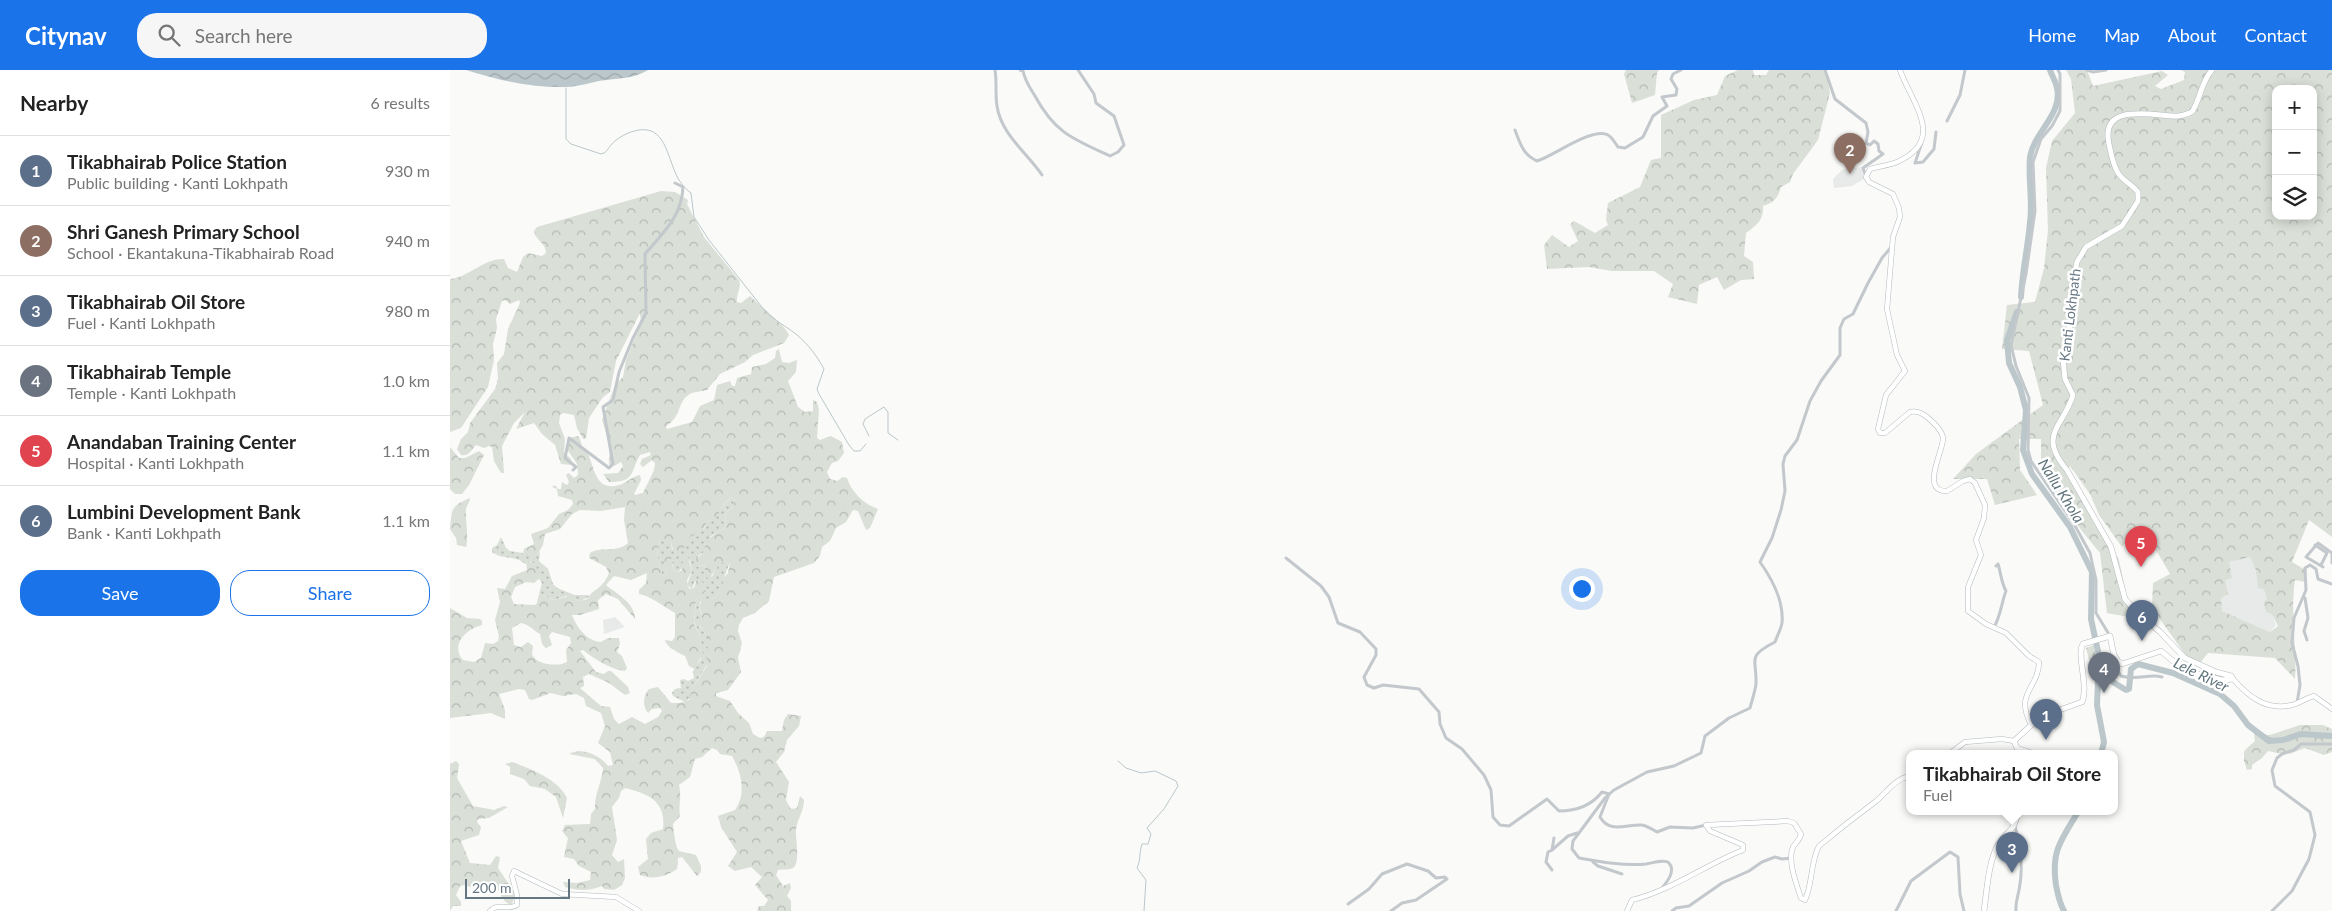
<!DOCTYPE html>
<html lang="en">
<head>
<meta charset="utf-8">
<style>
  :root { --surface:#fff; --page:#f6f6f6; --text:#222; --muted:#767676; --line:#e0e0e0; --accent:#1a73e8 }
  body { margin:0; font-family:Lato,sans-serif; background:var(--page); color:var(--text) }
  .controls { position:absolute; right:15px; top:15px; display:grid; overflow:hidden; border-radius:10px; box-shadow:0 2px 12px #0003 }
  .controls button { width:45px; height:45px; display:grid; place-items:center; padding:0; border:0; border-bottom:1px solid var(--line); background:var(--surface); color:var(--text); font:25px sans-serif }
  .scale { position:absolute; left:15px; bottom:12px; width:105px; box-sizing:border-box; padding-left:5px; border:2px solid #657683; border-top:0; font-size:14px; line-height:18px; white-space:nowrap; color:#657683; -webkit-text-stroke:4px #fff; paint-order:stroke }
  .you { position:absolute; left:1131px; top:518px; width:18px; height:18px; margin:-12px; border:4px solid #fff; border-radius:50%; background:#1a73e8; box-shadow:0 0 0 8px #1a73e833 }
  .badge { display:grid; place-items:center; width:32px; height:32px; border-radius:50%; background:var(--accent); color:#fff; font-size:16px; font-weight:700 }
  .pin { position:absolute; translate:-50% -41px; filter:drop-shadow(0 1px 2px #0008) }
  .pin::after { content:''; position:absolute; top:26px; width:18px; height:15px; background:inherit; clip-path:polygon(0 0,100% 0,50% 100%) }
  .popup { position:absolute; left:1456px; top:680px; width:212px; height:65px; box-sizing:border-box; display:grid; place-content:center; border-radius:10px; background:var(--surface); filter:drop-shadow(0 1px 4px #0005); font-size:16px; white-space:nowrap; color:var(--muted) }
  .popup b { font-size:19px; color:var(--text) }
  .popup::after { content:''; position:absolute; left:50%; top:100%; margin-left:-10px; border:10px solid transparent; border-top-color:var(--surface) }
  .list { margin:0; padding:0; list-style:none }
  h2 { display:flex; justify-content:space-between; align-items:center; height:65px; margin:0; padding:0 20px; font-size:21px }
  h2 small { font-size:16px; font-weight:400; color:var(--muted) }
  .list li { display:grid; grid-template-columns:32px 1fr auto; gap:15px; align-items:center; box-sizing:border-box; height:70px; padding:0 20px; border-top:1px solid var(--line) }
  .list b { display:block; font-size:19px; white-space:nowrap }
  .list p { margin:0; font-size:16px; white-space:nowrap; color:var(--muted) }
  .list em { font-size:16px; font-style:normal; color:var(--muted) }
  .actions { display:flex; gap:10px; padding:15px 20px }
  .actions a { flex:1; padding:11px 0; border:1px solid var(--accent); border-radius:20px; text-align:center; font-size:18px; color:var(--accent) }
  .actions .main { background:var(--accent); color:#fff }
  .icon { flex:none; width:28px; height:28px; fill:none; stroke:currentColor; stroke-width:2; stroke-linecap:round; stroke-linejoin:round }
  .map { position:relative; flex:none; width:1882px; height:841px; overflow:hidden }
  header { display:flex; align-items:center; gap:30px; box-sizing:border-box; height:70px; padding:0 25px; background:var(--accent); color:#fff }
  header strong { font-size:24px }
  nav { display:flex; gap:28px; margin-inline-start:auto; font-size:18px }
  .search { width:350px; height:45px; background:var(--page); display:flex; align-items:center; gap:12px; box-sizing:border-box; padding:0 18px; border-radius:20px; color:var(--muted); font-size:19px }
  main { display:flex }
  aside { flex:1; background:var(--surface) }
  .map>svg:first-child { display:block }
  .built { fill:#e8e9e9 }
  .grass { fill:url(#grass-dots) }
  .forest { fill:url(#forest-crowns); fill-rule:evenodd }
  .cemetery { fill:url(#cemetery-stones) }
  .water { fill:url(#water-waves) }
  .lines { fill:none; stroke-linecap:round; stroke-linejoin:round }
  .stream { stroke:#bbc7cb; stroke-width:1 }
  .river { stroke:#bbc7cb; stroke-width:6 }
  .secondary-casing { stroke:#b3babf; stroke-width:5.5 }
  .primary-casing { stroke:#b5babe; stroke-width:6 }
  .street { stroke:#c3c8cc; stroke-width:3 }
  .secondary { stroke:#fff; stroke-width:4.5 }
  .primary { stroke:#fff; stroke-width:5 }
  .labels { text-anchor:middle; stroke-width:5; stroke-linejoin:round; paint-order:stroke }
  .street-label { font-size:14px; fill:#657683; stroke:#fff }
  .water-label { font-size:15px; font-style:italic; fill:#60757c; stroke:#fff }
</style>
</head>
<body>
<header>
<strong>Citynav</strong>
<div class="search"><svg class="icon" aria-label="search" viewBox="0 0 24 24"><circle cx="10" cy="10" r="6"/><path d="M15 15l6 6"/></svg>Search here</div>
<nav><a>Home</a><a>Map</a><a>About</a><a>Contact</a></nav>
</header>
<main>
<aside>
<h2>Nearby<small>6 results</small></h2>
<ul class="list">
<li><span class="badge" style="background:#5c6f8a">1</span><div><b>Tikabhairab Police Station</b><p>Public building · Kanti Lokhpath</p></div><em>930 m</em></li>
<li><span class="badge" style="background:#8d6e63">2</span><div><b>Shri Ganesh Primary School</b><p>School · Ekantakuna-Tikabhairab Road</p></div><em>940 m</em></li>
<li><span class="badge" style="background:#5c6f8a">3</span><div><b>Tikabhairab Oil Store</b><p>Fuel · Kanti Lokhpath</p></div><em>980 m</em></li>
<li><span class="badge" style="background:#6b7280">4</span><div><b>Tikabhairab Temple</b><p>Temple · Kanti Lokhpath</p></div><em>1.0 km</em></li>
<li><span class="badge" style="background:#e0444e">5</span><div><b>Anandaban Training Center</b><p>Hospital · Kanti Lokhpath</p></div><em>1.1 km</em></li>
<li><span class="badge" style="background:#5c6f8a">6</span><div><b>Lumbini Development Bank</b><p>Bank · Kanti Lokhpath</p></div><em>1.1 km</em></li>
</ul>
<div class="actions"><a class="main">Save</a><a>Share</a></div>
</aside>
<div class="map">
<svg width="1882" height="841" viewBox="0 0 1882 841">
  <defs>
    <pattern id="grass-dots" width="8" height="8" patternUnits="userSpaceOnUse" patternTransform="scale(1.25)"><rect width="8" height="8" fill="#dadfd7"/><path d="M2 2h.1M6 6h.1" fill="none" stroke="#b4b9b4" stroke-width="1.8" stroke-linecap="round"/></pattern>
    <pattern id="forest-crowns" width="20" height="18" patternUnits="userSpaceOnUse" patternTransform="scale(1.25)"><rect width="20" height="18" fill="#dadfd7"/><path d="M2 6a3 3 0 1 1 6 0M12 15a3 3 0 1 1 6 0" fill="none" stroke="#b4b9b4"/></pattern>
    <pattern id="cemetery-stones" width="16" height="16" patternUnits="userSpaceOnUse" patternTransform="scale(1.25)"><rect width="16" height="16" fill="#dadfd7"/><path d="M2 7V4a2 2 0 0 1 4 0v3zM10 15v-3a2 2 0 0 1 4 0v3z" fill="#b4b9b4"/></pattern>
    <pattern id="water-waves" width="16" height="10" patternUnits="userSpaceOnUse" patternTransform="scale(1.25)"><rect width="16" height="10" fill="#bbc7cb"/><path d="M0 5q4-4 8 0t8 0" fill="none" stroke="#9ca6aa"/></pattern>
  </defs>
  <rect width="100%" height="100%" fill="#fafaf8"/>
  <g class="built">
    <polygon points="1411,97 1414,109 1402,116 1384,118 1383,109 1392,100"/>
    <polygon points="1792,450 1826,555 1820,562 1772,541 1748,468"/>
    <polygon points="165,547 175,557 154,564 153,550"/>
  </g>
  <g class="grass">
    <path d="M282,427L285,430L282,438L276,442L275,458L261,466L254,482L248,486L247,497L255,495L254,501L262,507C266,499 270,487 280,492L268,524L264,528L250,532L249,538L252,546L250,557L261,570L258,579V593L242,619L240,628L235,632L223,626L222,623L225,619L231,618L230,610L234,609L238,611L244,608L243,601L251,589L250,565L244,552L246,530L255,522L245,511L242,519L237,515L242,501L240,490L227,503L223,499L222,489L215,494L217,504L216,506H213C209,495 204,482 210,471H221L222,480L226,481L242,465L254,459L257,452C271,446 270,435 282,427Z"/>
    <path d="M51,467L56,478L60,481L73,483V485H87L90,481L89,491L98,499L103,514L107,518L125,525H139V527L130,531L116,526L104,530L89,524L92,513C87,508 88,498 81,491L75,494C66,485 52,490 42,482V478L47,475Z"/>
  </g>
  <g class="forest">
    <polygon points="1176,0 1209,0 1207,3 1205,25 1182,33 1174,4"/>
    <path d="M1288,0H1303L1304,5H1316L1319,0H1376L1380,23L1368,70L1343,104L1340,112L1331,117C1328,128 1324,133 1313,136C1314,150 1307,155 1296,163L1294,186L1303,192L1304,209L1291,210L1274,220L1267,207L1249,215L1247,234L1218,227L1223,214L1204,201H1162L1139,197L1097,199L1094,175L1102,165L1119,177L1128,171L1120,154L1124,151L1145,163L1158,155L1156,150L1158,133L1190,117L1201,90L1211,88V45L1244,30L1267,25L1275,6Z"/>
    <path d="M1616,0H1637L1643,16L1712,1L1718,5L1705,16L1711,19L1734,10L1735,2L1731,0H1882V467L1859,450L1842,492L1854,499L1855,512L1845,510C1840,543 1847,576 1845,609L1825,588L1758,583L1750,593L1737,587L1702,538L1703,513L1720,504L1696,463L1682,458L1678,470L1672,477L1649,445L1640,424L1620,396L1617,399L1635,429L1641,448L1653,462L1669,490L1679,538L1684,548L1657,543L1650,483L1632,461L1591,402V369H1569L1570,400L1587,425L1545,435L1537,409H1503L1526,384L1593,335L1579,281L1552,279L1557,235L1585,232L1594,198L1598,160L1596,98L1602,71L1625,43L1621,9ZM1826,19H1863V146H1826ZM1800,487L1806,500L1808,518L1814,519L1817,529L1814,532L1816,542L1822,544L1828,556L1820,562L1772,541L1771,528L1778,524L1775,510L1782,508L1779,492Z"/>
    <path d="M211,121L225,122L238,130L237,134L254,167L289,210C292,218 286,223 287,232L291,233L300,226C309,235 336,256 339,265L334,273L303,285L295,292L270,304L257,320C251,322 245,321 240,324C227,331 232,347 216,356L217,359L242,352L250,336L264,330L267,315L280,311L282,316H285L287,308L301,304L302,297L316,294L325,288L326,281L329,279L332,292L339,293L347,290L346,302L338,311L348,337L355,342L363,341V330L367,332L369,340L367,368L370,370L381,366L392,372L394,383L388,391L382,393L377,402L380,409L387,411L393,407L397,408C402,423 414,434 428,439L420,458L416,460L408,441L403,440L396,452L386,458L380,471L372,477L370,486L364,493L324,507L319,531L305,543L293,548L289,555L288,561L292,573L288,588L291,602L278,620L266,623V626L280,631L288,643L299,653L303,664L310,668L314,667L317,661H332L334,650L338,644L351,646L349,656L337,670L334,682L326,692L339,712L336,730L341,739L347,738L350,726L354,730C354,743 345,751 346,764C346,770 350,794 343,798C340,800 332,799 328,800L326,805L333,816L340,813L341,818L337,826L341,831V841H307L309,836H314L318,830L305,815L312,807L301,797L285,801L278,796L287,782L271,757L268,746L285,740C297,723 291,702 282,686L270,684L267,680L262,678L252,687L245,689L240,707L229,715C232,729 228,734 230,746L223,754C224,761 225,777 229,781L246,785L251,796V802L247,806L232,787L228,788L227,799C215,807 203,810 190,805L188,797L198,789L196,769L201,763L213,759C216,731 199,724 175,718L171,721L169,728L162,737L167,770L162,785L168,792L174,789L175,808L172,815L164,820L154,819L152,816C139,821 129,821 115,817L113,812L127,813L140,810L141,802L129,796L124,789L114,787L118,768L112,761L115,755L140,754L141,744L145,739C144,724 152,713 153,698L145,689L119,684C131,677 150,685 158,696L163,695L160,682L148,673L155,656L151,643L136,636L134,628L126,624L113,626L101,623L82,630L79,629L75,620L69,619L49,624L55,640V649L41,643L0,648V538L17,548L30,549L32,551V555C16,559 0,575 13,590L24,592L31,588L35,573L43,574L48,571L49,566L45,550L50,532L47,518L55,519L62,506L77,500L76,492L80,491L86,497L90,508L84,513L76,512L65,517L61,527L64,534L85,535L87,533L89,524L103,530L120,526L129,531L138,529C142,518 152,521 159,503L156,497L139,488L140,483C151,476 168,483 178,473L174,450L175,437L151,441L130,440L122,444L110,459L95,464L93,475L87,485L78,486L73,485L74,479L84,474L81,464L98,458L109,444L118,440L123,434L122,430L108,426L107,419L102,417L105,415L108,419H111L112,412L117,415L119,412L116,405L119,403L124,408L128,405L127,394L117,379L119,368L128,366C132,371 131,376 134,380C137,384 137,381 139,386C144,398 146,419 165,416C175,415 180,407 190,405L191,410L184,424L185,425L193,423L204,400L205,393L202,390L193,397L190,394L192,389L201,385L200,382L190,385C180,402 186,412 159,412L153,404L168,403L173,396L171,392L164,396L159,395L160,375L152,350L165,315L173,307L176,290L191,253L190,243L166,291L160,322L153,327L139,348L136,369H133L127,358L124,345L113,343L110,345L109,353L115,369L114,382L121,389L122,395L111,394L105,375L92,364L84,353L66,359L75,342L64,353L52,376L54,403H51L44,391L42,377L39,376L34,378L26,375C21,380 19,387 11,385L7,379L11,369L18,362L20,353L45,319L48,309L47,293L54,284L58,259L70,233L69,230L60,234L55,230L52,231L46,249L47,258L43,274L44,290L38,317L11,358L0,362V209C20,207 34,188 54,189L58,198L67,202L73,187L78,183L92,186L96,183C96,173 86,171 84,161L87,157ZM282,427L285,430L282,438L276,442L275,458C263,465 255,469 254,482L245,490L247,497L255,495L254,504L259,509L270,493L280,492L278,503L273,509L268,524L264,528L252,531L249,536L252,546C245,556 255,561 260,570L257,580V596L242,619L239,630L230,633H221L208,617L199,619C193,626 192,635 198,643L202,639L210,638L212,641L208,647L195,654L182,647L169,654L164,649L160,637L151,636L130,618L134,616L133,607L139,604L159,613L175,625L180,623L178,617L161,601H158L154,604L146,602L130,581L133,580C144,589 160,599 175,601L177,598L172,586L167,582L170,574L169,568H158L151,572C137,571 127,558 122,545H130L149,539L148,530L156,524L168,529L185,549C185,533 167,524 156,515L164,506L181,510L197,503L196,513L189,520V524C201,526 214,537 225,543V567L222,571L215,570C216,577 229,583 235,586L239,596L245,599L253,583L250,565L244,554L245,538L246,530L256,521L257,515L247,509L244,518L240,519L238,517L237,510L242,501L237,484L233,488L232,500L227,503L223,499L221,486L218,484L215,485L214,492L217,504L216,506H213C209,495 204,482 210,471H221L223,481H232L240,467L253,460L257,452C273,445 269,435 282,427ZM71,553C79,554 84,561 90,564L92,574L96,578L102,575L99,566L102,562L120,567L121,573L116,580L117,592C109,597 85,595 82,584C82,583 83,577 83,576L78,572L71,577L64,575L62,558Z"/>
    <polygon points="0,377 9,388 15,388 29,381 34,385 19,415 12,424 5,424 0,419"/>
    <path d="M20,428C20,433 17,434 16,439C15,450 19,467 16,477L7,475L6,468L0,459C2,438 1,436 20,428Z"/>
    <polygon points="1850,655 1873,655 1882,659 1882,682 1874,685 1855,678 1839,684 1839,682 1832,684 1818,681 1812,688 1802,695 1802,699 1797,700 1794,691 1794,681 1805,671 1804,664 1820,665"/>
    <path d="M6,691L9,694L7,708L23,736L44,740L54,736L58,737L39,748L28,749L27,752L31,757L29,765L11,771L20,793L40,795L46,786L50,787L48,798L65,823L62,835C53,834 48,820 46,813L35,812L23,818L14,815L10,816L6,825L11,832V836H3L0,841V694Z"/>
    <path d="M62,692C81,699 108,709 117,728L113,748L106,727L95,719L80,716L74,709L60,704V697L55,694Z"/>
  </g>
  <polygon class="cemetery" points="1644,575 1646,589 1639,590 1636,578"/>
  <path class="water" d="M16,0H198C184,8 173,8 157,10C143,11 130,17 115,17C83,18 47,10 16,0Z"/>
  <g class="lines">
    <g class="stream">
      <path d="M116,18V69L121,74L151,84C158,82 157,79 162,74C166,69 175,64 181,62C213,51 216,81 225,102C228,110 234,118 241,123L244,147L259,170L315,241C325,251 336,256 347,265C358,274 367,286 374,299L367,319L369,324L399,375L404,381H410L416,374"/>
      <polyline points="419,366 413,354 415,349 434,337 438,342 438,363 448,370"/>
      <path d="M668,691L676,698L691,703L705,701L726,711L728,716L714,739L697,758L701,764L698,774H692C689,783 691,789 687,798L696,810L694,841"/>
    </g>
    <g class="river">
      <path d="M1571,227C1572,202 1578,177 1580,152C1583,131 1578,109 1580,87C1584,62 1613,44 1607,18C1606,12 1602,6 1600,0"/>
      <polyline points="1567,242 1557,270 1559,293 1570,317 1576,340 1573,380 1582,404 1620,457 1642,502 1641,549 1649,586 1647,635 1654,672 1651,684"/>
      <polyline points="1648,603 1676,620 1679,619 1681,599 1688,594 1723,603 1770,624 1784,636 1798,655 1819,671 1833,670 1851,664 1882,666"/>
      <path d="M1614,841C1609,832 1608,825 1606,815C1601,781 1611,770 1628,742"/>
    </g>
    <g class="secondary-casing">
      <g id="secondary">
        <path d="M1450,0C1462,34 1497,70 1447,92C1438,96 1429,96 1420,99L1416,107L1419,112L1443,124L1449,138L1450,147L1443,167L1437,239L1447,285L1455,301L1436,325L1428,359L1430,363H1435L1460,342C1467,340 1472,343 1477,347C1483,352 1493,361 1493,369C1493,381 1470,422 1497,421L1513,411L1520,409L1525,413L1535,435L1534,448L1526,470L1531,485L1518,517V541L1536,554L1556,563L1579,586L1589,592C1589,618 1564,623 1581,654"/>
        <path d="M1783,609C1799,627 1816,641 1842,635C1850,633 1856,628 1864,626L1882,639"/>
        <polyline points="1499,684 1515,672 1552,669 1564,671"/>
        <path d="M40,841C48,832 58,841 67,835V825L62,806L64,801L112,824L166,827L189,841"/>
        <path d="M1177,841L1182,830C1222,820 1255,795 1293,780V775L1260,761L1256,755L1338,751L1344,753L1351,764C1350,770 1346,772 1343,777C1337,790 1347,816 1351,828L1355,830C1363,813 1360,793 1369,776C1387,761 1406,746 1425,732C1437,723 1444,709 1460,706"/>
      </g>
    </g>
    <g class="primary-casing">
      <g id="primary">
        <path d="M1584,684L1567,678L1564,671L1590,647L1632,632C1639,615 1626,584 1633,574L1660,566C1663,577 1662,589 1672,594L1711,581L1735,601L1772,610L1783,609L1781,606L1766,602L1735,588L1710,562L1683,538L1675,529L1661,477L1617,400C1587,364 1613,358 1623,325L1615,309L1613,289L1621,249L1622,216L1627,192L1636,177L1672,156L1688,131V122C1682,114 1673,111 1668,103C1663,95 1661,84 1659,74C1650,33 1699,45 1724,46C1730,47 1736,44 1742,42C1751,28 1751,12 1762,0"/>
        <path d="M1534,841C1537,820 1538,793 1548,775C1557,759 1563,765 1568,742"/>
      </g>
    </g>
    <g class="street">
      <path d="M545,0C547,12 545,24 547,36C551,64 577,83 592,105"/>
      <path d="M570,0L573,1C575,11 580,18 585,26C605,63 623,69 660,86L668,82L674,75L664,46L646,33L644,24L628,0"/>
      <polyline points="1375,0 1385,29 1416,53 1418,62 1416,73 1420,75 1424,71 1428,74 1429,81 1433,84 1413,98 1416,107"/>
      <polyline points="1608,0 1610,4 1610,41 1602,56 1591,69 1583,92 1585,141 1576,204 1561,275 1566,296 1579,328 1578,380 1581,391 1624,454 1640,483 1646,510 1646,543 1660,566"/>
      <polyline points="1637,0 1643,2 1656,0"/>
      <polyline points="1497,51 1510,25 1515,0"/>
      <path d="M1065,60C1070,73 1073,85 1087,91C1102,87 1143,56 1158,65C1162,67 1165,73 1168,77L1175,78L1193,67L1203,46L1217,36L1212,27L1226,25L1227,19L1221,9L1223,4L1231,0"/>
      <polyline points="1472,72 1465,93 1473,92 1484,79 1486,62"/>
      <path d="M123,400L126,397L115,388L119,368L159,398L163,394L153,337L163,330L169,302L183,268L196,243L195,184C213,163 232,146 233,117L225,113"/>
      <polyline points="1865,475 1877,483 1871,495"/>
      <polyline points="1882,485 1882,493"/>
      <path d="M836,488L871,516L879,527L888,553L910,562L926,579V585L914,607L917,615L924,618L933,615L969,619L989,642L990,654L996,668L1012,679L1034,705L1041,720L1043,747L1050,755L1059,756L1097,729L1109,741C1125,741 1141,736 1152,722L1159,724L1150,747C1160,764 1176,754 1192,755C1197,756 1202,759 1207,762L1220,757L1243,758L1256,755"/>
      <polyline points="1873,497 1856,487 1868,473 1882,483"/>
      <polyline points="1855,528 1858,548 1854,561 1857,570"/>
      <path d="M1544,557C1550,548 1552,531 1556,521C1551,512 1551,503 1548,494L1546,496"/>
      <path d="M1662,582L1663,594L1671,606C1688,611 1699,603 1712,607"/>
      <polyline points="1847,633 1850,615 1848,596 1842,573 1844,548 1856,520 1855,498 1860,495 1866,499 1868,509 1882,514"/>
      <path d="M1565,756C1570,773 1573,796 1570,814C1569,824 1565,831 1566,841"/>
      <polyline points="1104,768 1102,780 1118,766 1127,763"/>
      <polyline points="1102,780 1098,782 1096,792 1102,800"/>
      <polyline points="1143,792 1148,796 1172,804"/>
      <path d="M1212,818C1217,812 1226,801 1219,793C1215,789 1202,793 1196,794C1174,796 1151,792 1129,788L1122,779L1123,771L1155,728L1164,720L1197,702L1224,696L1251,683L1255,666L1279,648L1300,638C1302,630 1305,622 1306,614C1307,588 1296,587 1325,572C1327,566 1331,559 1332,553C1334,532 1322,509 1310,492L1322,468L1331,440L1335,421L1333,394L1335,386L1347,370L1360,331L1371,311L1390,285V258L1394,249L1403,244L1418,213L1432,188L1442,176"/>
      <polyline points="898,834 919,819 932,804 957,794 978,801 986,808 995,807 997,809 966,830 952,833 941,841"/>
      <polyline points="1222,841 1226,838 1239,836 1272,813 1299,801 1312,792 1325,787 1332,789 1342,788"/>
      <polyline points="1446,841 1461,811 1500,782 1508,787 1510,824 1514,841"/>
      <polyline points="1822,841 1842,821 1859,789 1865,765 1860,742 1825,716 1822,700 1827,688 1832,684 1844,680 1851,674 1882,674"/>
    </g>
    <use href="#secondary" class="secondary"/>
    <use href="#primary" class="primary"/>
  </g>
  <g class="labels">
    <g class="street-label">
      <text transform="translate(1620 245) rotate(-83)" y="5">Kanti Lokhpath</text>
    </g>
    <g class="water-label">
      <text transform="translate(1611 421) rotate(58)" y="5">Nallu Khola</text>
      <text transform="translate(1751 605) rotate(26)" y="5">Lele River</text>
    </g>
  </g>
</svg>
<div class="controls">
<button>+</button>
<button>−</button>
<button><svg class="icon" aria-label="layers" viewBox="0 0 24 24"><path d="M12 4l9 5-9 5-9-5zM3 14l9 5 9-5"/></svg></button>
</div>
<div class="scale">200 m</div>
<div class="you"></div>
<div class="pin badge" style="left:1596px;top:670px;background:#5c6f8a">1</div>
<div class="pin badge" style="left:1400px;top:104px;background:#8d6e63">2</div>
<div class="pin badge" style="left:1562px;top:803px;background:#5c6f8a">3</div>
<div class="popup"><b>Tikabhairab Oil Store</b>Fuel</div>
<div class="pin badge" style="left:1654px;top:623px;background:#6b7280">4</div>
<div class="pin badge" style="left:1691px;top:497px;background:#e0444e">5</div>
<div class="pin badge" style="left:1692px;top:571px;background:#5c6f8a">6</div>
</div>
</main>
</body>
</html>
